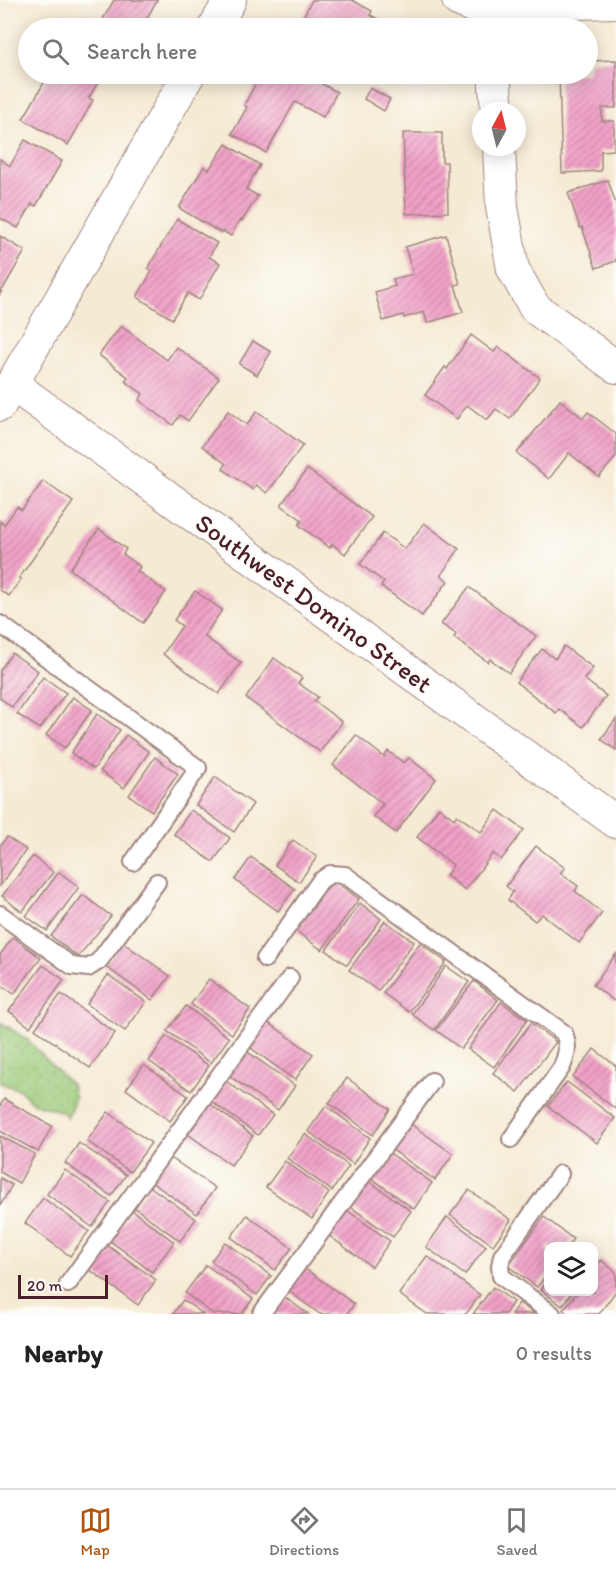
<!DOCTYPE html>
<html lang="en">
<head>
<meta charset="utf-8">
<style>
  :root { --surface:#fff; --page:#f2f2f2; --text:#222; --muted:#767676; --line:#e0e0e0; --accent:#b45309 }
  body { margin:0; font-family:Itim,sans-serif; background:var(--page); color:var(--text) }
  .controls { position:absolute; right:18px; bottom:18px; display:grid; overflow:hidden; border-radius:12px; box-shadow:0 3px 15px #0003 }
  .controls button { width:54px; height:54px; display:grid; place-items:center; padding:0; border:0; border-bottom:2px solid var(--line); background:var(--surface); color:var(--text); font:30px sans-serif }
  .compass { position:absolute; left:472px; top:102px; width:54px; height:54px; border-radius:50%; background:var(--surface); box-shadow:0 3px 15px #0003; rotate:7deg }
  .scale { position:absolute; left:18px; bottom:15px; width:90px; box-sizing:border-box; padding-left:6px; border:3px solid #4a1f2b; border-top:0; font-size:16px; line-height:21px; white-space:nowrap; color:#4a1f2b; -webkit-text-stroke:4px #fdfcf7; paint-order:stroke }
  .list { margin:0; padding:0; list-style:none }
  h2 { display:flex; justify-content:space-between; align-items:center; height:78px; margin:0; padding:0 24px; font-size:26px }
  h2 small { font-size:20px; font-weight:400; color:var(--muted) }
  .icon { flex:none; width:33px; height:33px; fill:none; stroke:currentColor; stroke-width:2; stroke-linecap:round; stroke-linejoin:round }
  .map { position:relative; flex:none; width:616px; height:1314px; overflow:hidden }
  .search { position:absolute; background:var(--surface); box-shadow:0 3px 15px #0003; left:18px; right:18px; top:18px; height:66px; display:flex; align-items:center; gap:15px; box-sizing:border-box; padding:0 21px; border-radius:33px; color:var(--muted); font-size:22px }
  .sheet { height:174px; background:var(--surface) }
  nav { display:flex; justify-content:space-around; align-items:center; box-sizing:border-box; height:84px; border-top:2px solid var(--line); background:var(--surface); font-size:16px; color:var(--muted) }
  nav a { display:grid; justify-items:center; gap:3px }
  nav .on { color:var(--accent) }
  .map>svg:first-child { display:block }
  .park { fill:url(#park-dots); stroke:#727451; stroke-width:1.5 }
  .building { fill:url(#building-hatch) }
  .lines { fill:none; stroke-linecap:round; stroke-linejoin:round }
  .service-casing { stroke:#a0847f; stroke-width:20 }
  .minor-casing { stroke:#a0847f; stroke-width:34 }
  .service { stroke:#fff; stroke-width:16 }
  .minor { stroke:#fff; stroke-width:32 }
  .labels { text-anchor:middle; stroke-width:5; stroke-linejoin:round; paint-order:stroke }
  .street-label { font-size:26px; fill:#4a1f2b; stroke:#fdfcf7 }
</style>
</head>
<body>
<div class="map">
<svg width="616" height="1314" viewBox="0 0 616 1314">
  <defs>
    <pattern id="park-dots" width="8" height="8" patternUnits="userSpaceOnUse" patternTransform="scale(1.5)"><rect width="8" height="8" fill="#9ac977"/><path d="M2 2h.1M6 6h.1" fill="none" stroke="#86ac67" stroke-width="1.8" stroke-linecap="round"/></pattern>
    <pattern id="building-hatch" width="6" height="6" patternUnits="userSpaceOnUse" patternTransform="scale(1.5)"><rect width="6" height="6" fill="#f1a2c8"/><path d="M-1 1l2-2M0 6l6-6M5 7l2-2" fill="none" stroke="#c583a3"/></pattern>
  </defs>
  <rect width="100%" height="100%" fill="#fdfcf7"/>
  <filter id="ink" filterUnits="userSpaceOnUse"><feTurbulence type="fractalNoise" baseFrequency=".0167" numOctaves="2"/><feDisplacementMap in="SourceGraphic" scale="12" xChannelSelector="R" yChannelSelector="G"/><feConvolveMatrix kernelMatrix="1 2 1 2 8 2 1 2 1" color-interpolation-filters="sRGB"/></filter>
  <filter id="wash" filterUnits="userSpaceOnUse"><feTurbulence type="fractalNoise" baseFrequency=".008" numOctaves="4" result="noise"/><feDisplacementMap in="SourceGraphic" scale="24" xChannelSelector="R" yChannelSelector="G"/><feGaussianBlur stdDeviation="1.35" result="paint"/><feColorMatrix in="noise" values="0 0 0 0 0 0 0 0 0 0 0 0 0 0 0 0 0 1.4 0 .05"/><feComposite in="paint" operator="in"/></filter>
  <g filter="url(#wash)">
    <rect width="100%" height="100%" fill="#f5ead3"/>
    <polygon class="park" points="0,1022 27,1039 73,1087 73,1094 75,1097 67,1119 64,1113 60,1111 38,1105 30,1101 20,1090 0,1083"/>
    <g id="blocks">
      <g class="building">
        <polygon points="114,0 157,0 147,18 151,20 146,28 98,28"/>
        <polygon points="312,0 352,0 372,11 370,15 395,28 294,28 301,16 303,17"/>
        <polygon points="616,60 616,108 602,108 602,121 614,121 614,150 601,151 601,171 562,173 559,74 588,74 588,68 590,68 590,61"/>
        <polygon points="49,74 102,74 89,98 93,100 68,145 23,119"/>
        <polygon points="261,74 304,74 337,92 323,117 295,102 266,153 232,134 247,107 244,105"/>
        <polygon points="387,74 415,74 408,85"/>
        <polygon points="370,88 390,99 384,111 364,99"/>
        <polygon points="403,133 442,133 442,162 447,162 448,212 406,214"/>
        <polygon points="25,140 62,161 36,206 32,204 18,228 0,218 0,159 10,166"/>
        <polygon points="226,144 260,165 246,189 258,196 242,221 240,220 231,236 223,231 221,233 179,208 204,166 209,170"/>
        <polygon points="608,180 616,204 616,261 596,268 582,227 580,228 568,193"/>
        <polygon points="177,219 217,243 209,257 220,263 199,300 188,293 172,319 137,297 152,271 148,268"/>
        <polygon points="446,235 460,284 455,285 463,312 427,323 424,312 404,318 403,315 383,321 375,292 395,286 393,279 413,274 405,247"/>
        <polygon points="0,236 25,251 0,294"/>
        <polygon points="121,326 167,360 176,347 219,378 188,421 180,415 173,425 139,400 143,394 125,381 128,377 99,355"/>
        <polygon points="471,335 494,352 498,347 540,378 510,419 496,409 487,420 467,405 457,419 425,395 445,367 447,369"/>
        <polygon points="253,341 271,352 257,375 239,364"/>
        <polygon points="560,400 583,418 588,412 616,434 616,457 599,477 569,453 549,479 517,453"/>
        <polygon points="228,411 247,425 257,411 303,445 267,493 256,485 253,490 223,469 226,464 202,446"/>
        <polygon points="307,469 372,517 345,554 332,544 330,548 299,525 302,520 281,505"/>
        <polygon points="43,481 73,502 19,578 21,579 9,596 0,590 0,521 4,525 17,507 22,510"/>
        <polygon points="424,523 459,549 441,575 448,581 422,616 381,586 384,582 360,564 383,533 405,549"/>
        <polygon points="99,529 126,549 123,554 140,567 137,571 166,592 143,623 70,569"/>
        <polygon points="469,587 536,636 509,673 490,659 488,662 454,638 456,634 441,624"/>
        <polygon points="195,591 222,610 204,636 241,663 219,694 163,654 182,626 174,620"/>
        <polygon points="564,646 593,668 584,679 606,696 583,727 559,709 556,713 516,682 542,649 555,659"/>
        <polygon points="12,653 38,671 12,707 0,698 0,670"/>
        <polygon points="274,658 302,678 298,683 318,697 314,701 342,722 320,752 246,698"/>
        <polygon points="43,677 66,693 40,729 17,714"/>
        <polygon points="73,697 92,710 65,748 46,735"/>
        <polygon points="97,714 120,730 94,769 71,753"/>
        <polygon points="616,719 616,750 601,739"/>
        <polygon points="126,735 149,752 124,788 100,771"/>
        <polygon points="356,735 384,757 388,751 404,763 409,758 436,779 396,833 373,816 383,804 333,765"/>
        <polygon points="155,757 178,774 152,811 129,795"/>
        <polygon points="215,777 253,804 234,832 196,805"/>
        <polygon points="439,807 454,819 457,815 481,832 497,810 524,830 501,860 493,853 465,890 446,875 453,865 417,837"/>
        <polygon points="191,810 230,838 213,862 174,834"/>
        <polygon points="7,837 26,850 0,886 0,846"/>
        <polygon points="293,840 317,857 299,882 275,865"/>
        <polygon points="536,846 565,868 560,873 578,886 575,891 602,913 579,943 542,914 535,921 508,900 513,892 506,886"/>
        <polygon points="33,856 53,872 22,912 2,896"/>
        <polygon points="251,857 295,889 278,911 235,880"/>
        <polygon points="59,872 79,887 47,931 26,916"/>
        <polygon points="333,880 359,899 322,950 296,931"/>
        <polygon points="83,895 111,916 78,957 51,936"/>
        <polygon points="360,903 381,919 347,965 326,950"/>
        <polygon points="385,921 414,942 378,991 349,970"/>
        <polygon points="13,937 41,958 14,994 0,984 0,955"/>
        <polygon points="122,942 170,976 152,1000 105,966"/>
        <polygon points="420,943 446,962 409,1012 383,993"/>
        <polygon points="616,954 616,998 614,1001 593,985"/>
        <polygon points="43,965 64,980 30,1027 9,1011"/>
        <polygon points="446,966 469,982 434,1030 412,1014"/>
        <polygon points="108,975 146,1002 125,1031 87,1004"/>
        <polygon points="209,979 250,1009 232,1034 191,1004"/>
        <polygon points="474,981 498,1000 461,1049 436,1030"/>
        <polygon points="61,994 115,1033 90,1068 35,1029"/>
        <polygon points="501,1002 527,1020 494,1067 468,1049"/>
        <polygon points="186,1006 229,1038 211,1063 167,1031"/>
        <polygon points="266,1021 313,1054 295,1080 248,1046"/>
        <polygon points="531,1023 556,1042 518,1092 493,1073"/>
        <polygon points="166,1036 209,1066 191,1091 149,1061"/>
        <polygon points="594,1049 616,1066 616,1109 573,1077"/>
        <polygon points="245,1050 295,1086 278,1110 228,1075"/>
        <polygon points="144,1065 188,1096 170,1121 126,1089"/>
        <polygon points="347,1078 390,1109 373,1135 329,1103"/>
        <polygon points="226,1081 273,1115 258,1135 211,1101"/>
        <polygon points="567,1082 615,1118 597,1143 548,1106"/>
        <polygon points="4,1099 52,1126 38,1152 0,1131 0,1106"/>
        <polygon points="210,1104 253,1136 231,1165 188,1134"/>
        <polygon points="326,1106 370,1138 353,1164 308,1131"/>
        <polygon points="108,1112 151,1143 130,1172 87,1141"/>
        <polygon points="408,1122 453,1154 435,1180 390,1148"/>
        <polygon points="305,1134 349,1166 332,1191 287,1158"/>
        <polygon points="0,1136 35,1154 19,1183 0,1172"/>
        <polygon points="79,1143 126,1175 111,1196 65,1163"/>
        <polygon points="387,1151 432,1183 414,1209 369,1176"/>
        <polygon points="168,1156 215,1188 197,1214 150,1181"/>
        <polygon points="285,1161 329,1193 312,1219 266,1187"/>
        <polygon points="65,1170 110,1202 92,1227 47,1194"/>
        <polygon points="0,1178 12,1185 0,1206"/>
        <polygon points="366,1179 411,1211 393,1237 348,1205"/>
        <polygon points="149,1186 196,1219 180,1241 134,1207"/>
        <polygon points="469,1190 511,1220 493,1245 450,1215"/>
        <polygon points="43,1198 89,1231 70,1256 25,1223"/>
        <polygon points="345,1209 390,1241 372,1267 327,1234"/>
        <polygon points="132,1210 174,1242 152,1272 109,1240"/>
        <polygon points="247,1215 292,1248 275,1270 231,1237"/>
        <polygon points="447,1217 486,1246 465,1275 426,1247"/>
        <polygon points="544,1217 573,1239 568,1246 548,1246 548,1273 537,1287 508,1266"/>
        <polygon points="225,1242 271,1276 257,1295 211,1261"/>
        <polygon points="104,1243 156,1280 138,1305 86,1267"/>
        <polygon points="427,1256 480,1295 466,1314 427,1314 399,1294"/>
        <polygon points="601,1260 616,1272 616,1291 599,1314 568,1314 563,1310 577,1292 594,1292 594,1270"/>
        <polygon points="206,1265 253,1299 242,1314 213,1314 185,1293"/>
        <polygon points="303,1267 354,1304 347,1314 320,1314 287,1290"/>
        <polygon points="548,1279 548,1292 572,1292 562,1306 541,1290"/>
        <polygon points="493,1287 513,1302 505,1314 473,1314"/>
        <polygon points="283,1296 308,1314 269,1314"/>
        <polygon points="183,1300 203,1314 173,1314"/>
        <polygon points="519,1303 535,1314 511,1314"/>
      </g>
    </g>
  </g>
  <g filter="url(#ink)">
    <use href="#blocks" fill-opacity="0" stroke="#a0847f" stroke-width="1.5"/>
    <g class="lines">
      <g class="service-casing">
        <g id="service">
          <polyline points="0,624 198,768 133,862"/>
          <polyline points="0,914 72,966 88,968 99,961 157,882"/>
          <path d="M265,959L320,881L330,874L345,875L564,1033C569,1046 567,1054 562,1067L511,1139"/>
          <polyline points="68,1284 290,978"/>
          <polyline points="261,1314 432,1081"/>
          <polyline points="552,1314 501,1276 500,1266 502,1256 560,1174"/>
        </g>
      </g>
      <g class="minor-casing">
        <g id="minor">
          <polyline points="458,0 491,14 534,4 616,2"/>
          <polyline points="214,28 230,0"/>
          <polyline points="494,74 497,111"/>
          <polyline points="499,147 502,207 513,269 535,308 616,367"/>
          <polyline points="12,384 616,822"/>
          <polyline points="0,405 189,74"/>
        </g>
      </g>
      <use href="#service" class="service"/>
      <use href="#minor" class="minor"/>
    </g>
  </g>
  <g class="labels">
    <g class="street-label">
      <text transform="translate(314 603) rotate(36)" y="9">Southwest Domino Street</text>
    </g>
  </g>
</svg>
<div class="controls">
<button><svg class="icon" aria-label="layers" viewBox="0 0 24 24"><path d="M12 4l9 5-9 5-9-5zM3 14l9 5 9-5"/></svg></button>
</div>
<svg class="compass" viewBox="-18 -18 36 36"><path d="M0-13l5 13h-10z" fill="#e53935"/><path d="M0 13l5-13h-10z" fill="#767676"/></svg>
<div class="scale">20 m</div>
<div class="search"><svg class="icon" aria-label="search" viewBox="0 0 24 24"><circle cx="10" cy="10" r="6"/><path d="M15 15l6 6"/></svg>Search here</div>
</div>
<section class="sheet">
<h2>Nearby<small>0 results</small></h2>
<ul class="list">
</ul>
</section>
<nav>
<a class="on"><svg class="icon" aria-label="map" viewBox="0 0 24 24"><path d="M3 6l6-2 6 2 6-2v14l-6 2-6-2-6 2zM9 4v14M15 6v14"/></svg>Map</a>
<a><svg class="icon" aria-label="directions" viewBox="0 0 24 24"><path d="M12 3l9 9-9 9-9-9zM9 14v-3h6M13 9l2 2-2 2"/></svg>Directions</a>
<a><svg class="icon" aria-label="saved" viewBox="0 0 24 24"><path d="M7 4h10v16l-5-4-5 4z"/></svg>Saved</a>
</nav>
</body>
</html>
